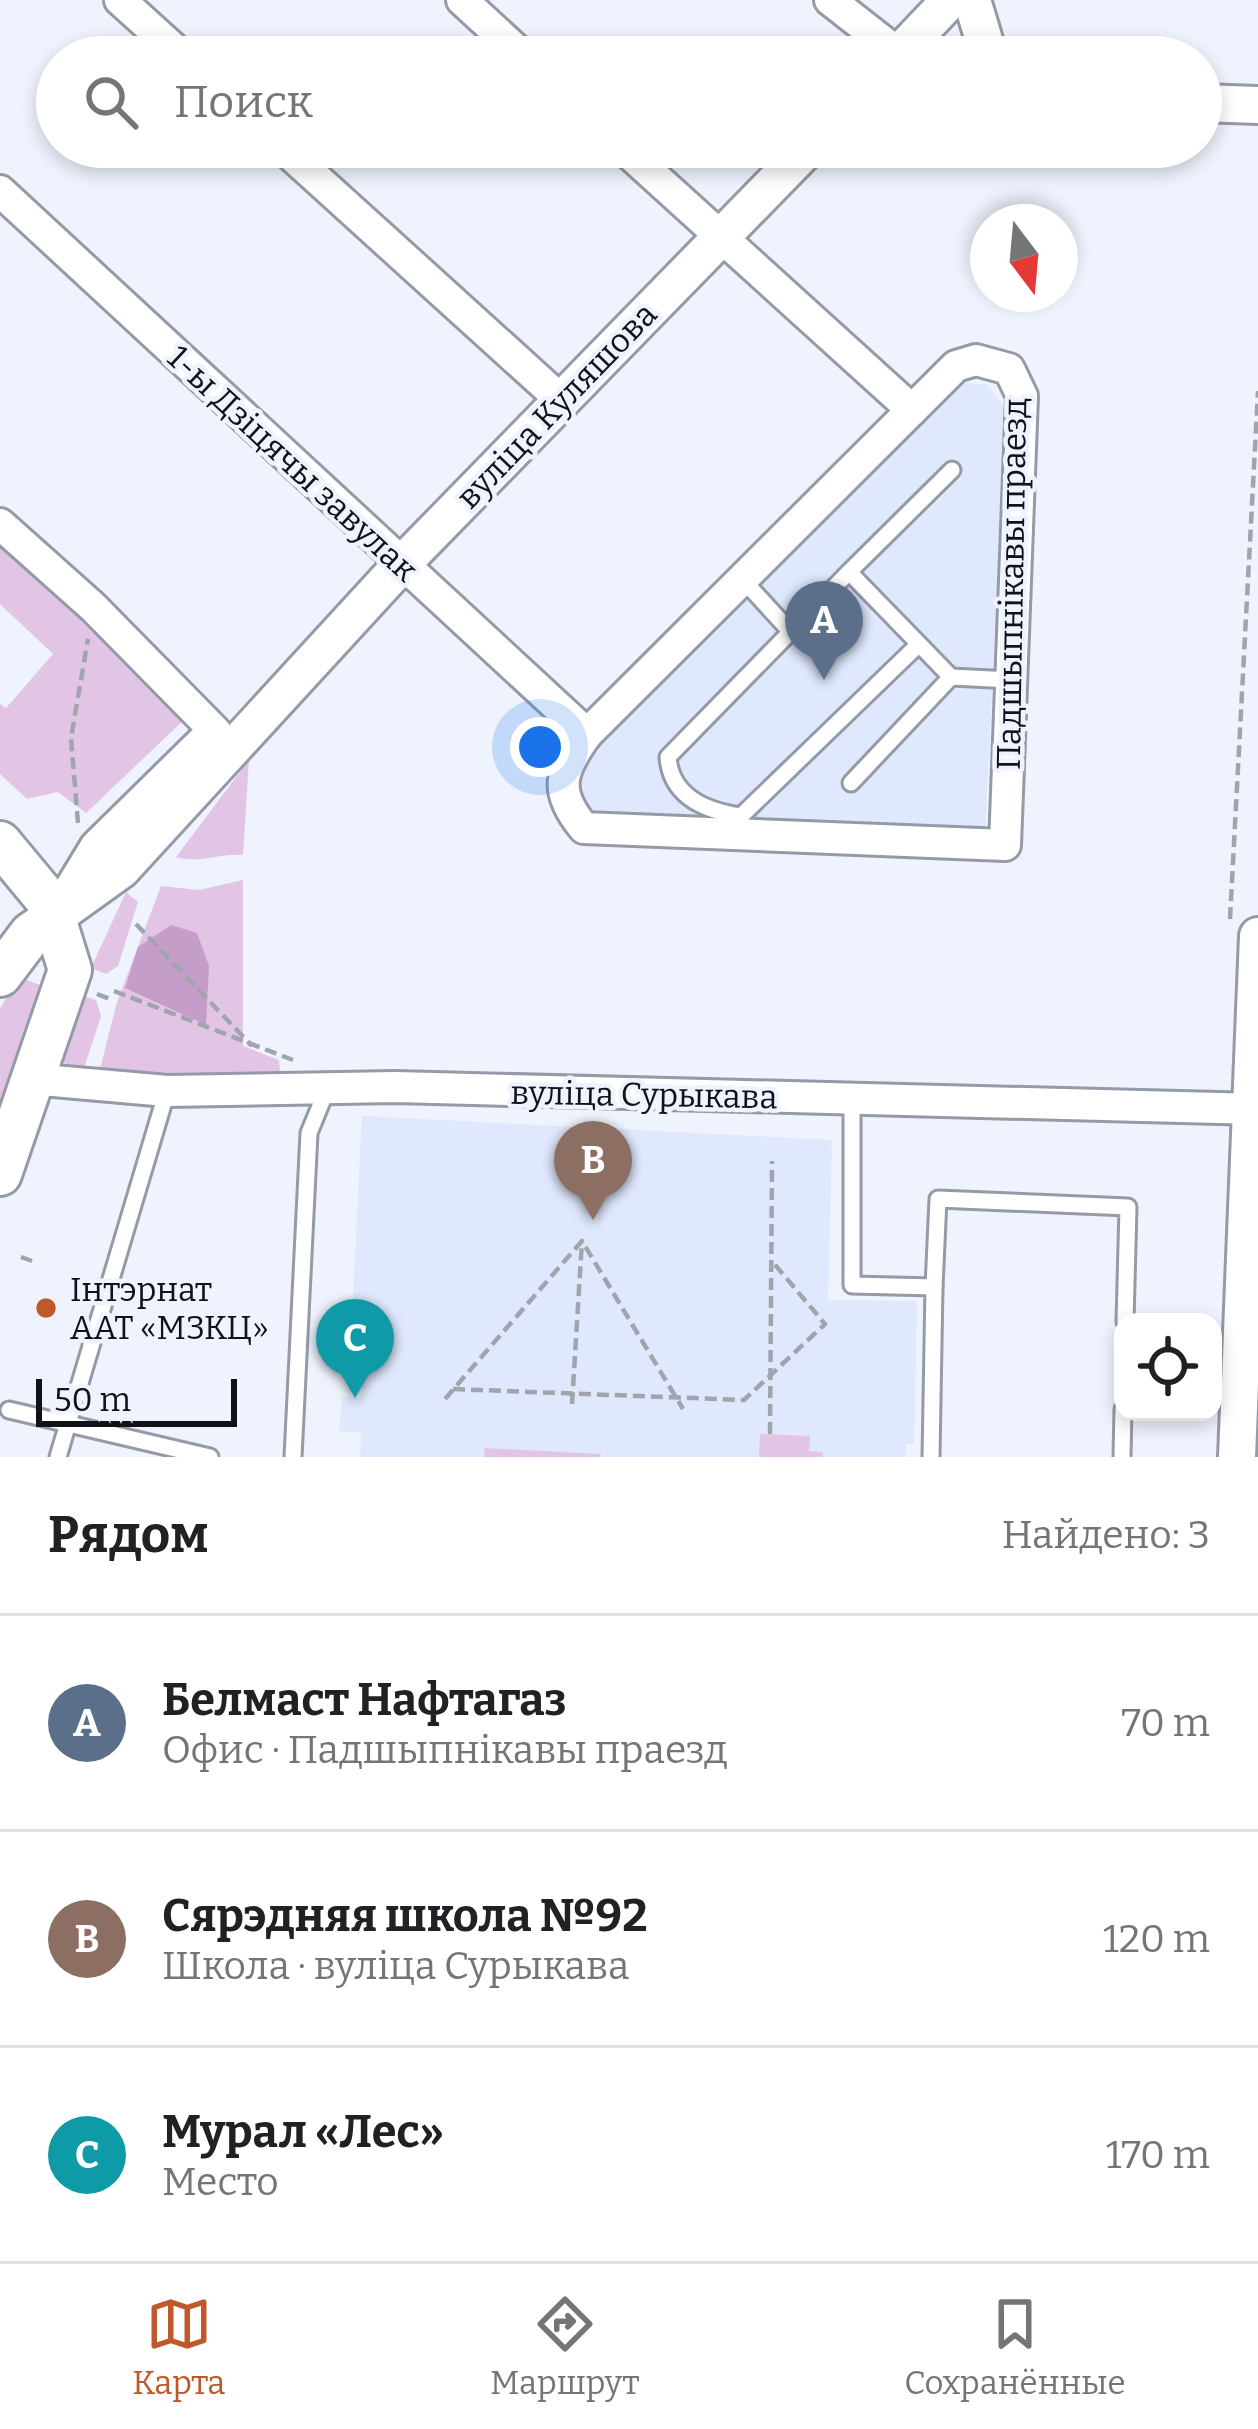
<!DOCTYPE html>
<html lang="ru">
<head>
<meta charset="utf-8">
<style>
  :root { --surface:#fff; --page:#f2f2f2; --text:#202124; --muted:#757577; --line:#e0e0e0; --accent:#bf592b }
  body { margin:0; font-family:Bitter,serif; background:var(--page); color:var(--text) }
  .controls { position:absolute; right:36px; bottom:36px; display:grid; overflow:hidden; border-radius:24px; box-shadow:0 6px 18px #0003 }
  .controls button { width:108px; height:108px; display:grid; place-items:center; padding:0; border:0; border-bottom:3px solid var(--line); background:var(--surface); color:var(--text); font:60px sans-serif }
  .compass { position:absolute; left:970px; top:204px; width:108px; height:108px; border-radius:50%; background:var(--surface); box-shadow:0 6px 18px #0003; rotate:164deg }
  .scale { position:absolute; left:36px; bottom:30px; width:201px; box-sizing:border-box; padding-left:12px; border:6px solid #111217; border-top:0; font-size:33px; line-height:42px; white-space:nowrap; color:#111217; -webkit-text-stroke:9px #eef3fe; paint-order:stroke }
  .you { position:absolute; left:540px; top:747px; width:42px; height:42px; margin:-30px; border:9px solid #fff; border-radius:50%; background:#1a73e8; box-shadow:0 0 0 18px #1a73e833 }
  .badge { display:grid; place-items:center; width:78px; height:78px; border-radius:50%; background:var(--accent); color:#fff; font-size:39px; font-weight:700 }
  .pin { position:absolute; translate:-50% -99px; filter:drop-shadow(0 3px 6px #0008) }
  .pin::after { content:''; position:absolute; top:63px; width:42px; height:36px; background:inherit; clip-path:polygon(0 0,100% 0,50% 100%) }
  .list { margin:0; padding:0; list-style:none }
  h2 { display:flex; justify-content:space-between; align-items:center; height:156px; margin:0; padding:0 48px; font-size:51px }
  h2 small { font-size:39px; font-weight:400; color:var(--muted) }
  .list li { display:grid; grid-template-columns:78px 1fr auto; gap:36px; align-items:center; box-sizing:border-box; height:216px; padding:0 48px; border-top:3px solid var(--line) }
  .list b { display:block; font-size:45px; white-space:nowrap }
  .list p { margin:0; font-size:39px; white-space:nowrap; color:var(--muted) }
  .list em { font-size:39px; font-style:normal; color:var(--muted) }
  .icon { flex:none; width:66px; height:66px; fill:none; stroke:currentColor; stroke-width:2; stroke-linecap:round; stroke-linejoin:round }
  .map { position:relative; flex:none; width:1258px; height:1457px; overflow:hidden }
  .search { position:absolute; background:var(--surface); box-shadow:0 6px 18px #0003; left:36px; right:36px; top:36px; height:132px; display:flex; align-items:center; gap:30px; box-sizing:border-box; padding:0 42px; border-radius:66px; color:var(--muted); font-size:45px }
  .sheet { height:804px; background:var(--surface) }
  nav { display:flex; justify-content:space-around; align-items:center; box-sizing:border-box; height:168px; border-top:3px solid var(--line); background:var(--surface); font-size:33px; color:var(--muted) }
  nav a { display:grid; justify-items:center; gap:6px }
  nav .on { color:var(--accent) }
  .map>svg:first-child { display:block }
  .built { fill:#dfe8fc }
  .green { fill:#e2c5e5 }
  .forest { fill:#c49dc9 }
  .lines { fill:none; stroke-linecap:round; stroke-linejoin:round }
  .service-casing { stroke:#949aa6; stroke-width:21 }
  .minor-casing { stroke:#949aa6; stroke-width:36 }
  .tertiary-casing { stroke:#949aa6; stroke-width:42 }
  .secondary-casing { stroke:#949aa6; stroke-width:48 }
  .path { stroke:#a1a4ad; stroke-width:4.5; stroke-dasharray:12 6; stroke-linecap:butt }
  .service { stroke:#fff; stroke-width:15 }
  .minor { stroke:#fff; stroke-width:30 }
  .tertiary { stroke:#fff; stroke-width:36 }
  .secondary { stroke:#fff; stroke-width:42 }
  .poi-dot { fill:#bf592b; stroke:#eef3fe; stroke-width:4.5 }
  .labels { text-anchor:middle; stroke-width:9; stroke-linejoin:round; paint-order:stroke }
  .street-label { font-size:33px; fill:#111217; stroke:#eef3fe }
  .poi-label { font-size:33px; fill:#111217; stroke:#eef3fe; text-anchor:start }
</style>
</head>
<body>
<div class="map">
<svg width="1258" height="1457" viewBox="0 0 1258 1457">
  <rect width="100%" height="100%" fill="#eef3fe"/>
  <g class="built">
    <polygon points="965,383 986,384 1007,410 985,829 589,816 573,783 581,760"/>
    <polygon points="362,1116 832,1140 828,1300 917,1301 914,1444 906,1444 906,1457 360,1457 361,1433 339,1431 342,1397 362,1397 367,1320 352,1318"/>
  </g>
  <g class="green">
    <polygon points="0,540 187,717 86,813 58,792 27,799 0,774 0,704 6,708 53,654 0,604"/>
    <path d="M249,760L243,855C219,853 199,864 176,857Z"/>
    <polygon points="243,880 243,1046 279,1060 280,1073 98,1077 117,1002 161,886 199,890"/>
    <polygon points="126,892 138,902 118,966 106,974 91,968"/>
    <polygon points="18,977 43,986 0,1121 0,1009"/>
    <polygon points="81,995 96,1000 101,1016 82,1074 66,1066 60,1054"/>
    <polygon points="760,1434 810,1436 809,1451 823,1452 823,1457 759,1457"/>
    <polygon points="485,1448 601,1454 600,1457 484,1457"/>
  </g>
  <polygon class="forest" points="171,925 197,933 209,966 206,1025 125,988 138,947"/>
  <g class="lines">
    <g class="service-casing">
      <g id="service">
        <path d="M849,572L919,644L741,816C706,811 671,797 668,757Z"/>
        <polyline points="849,572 952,470"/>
        <polyline points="745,582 789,630"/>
        <polyline points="951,677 1012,680"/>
        <polyline points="851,783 951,677 919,644"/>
        <polyline points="852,1099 852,1285 934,1287 938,1199 1128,1207 1125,1322"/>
        <polyline points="9,1410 210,1457"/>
        <polyline points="58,1457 167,1091"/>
        <polyline points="293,1457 309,1133 327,1089"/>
        <polyline points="931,1457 934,1287"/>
        <polyline points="1122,1457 1123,1409"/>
      </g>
    </g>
    <g class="minor-casing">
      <g id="minor">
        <polyline points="120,0 183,57"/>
        <polyline points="462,0 524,57"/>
        <polyline points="830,0 899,54"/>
        <polyline points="282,147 560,399"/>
        <polyline points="622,147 912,410"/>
        <polyline points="0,191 587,734"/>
        <path d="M976,360L1009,369L1022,396L1005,845L584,828C553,791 560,771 587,734L956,366Z"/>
        <polyline points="0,524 93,607 216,732"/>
        <polyline points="31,1079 167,1091 395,1087 1258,1109"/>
      </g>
    </g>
    <g class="tertiary-casing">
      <g id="tertiary">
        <polyline points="972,0 989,57"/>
        <polyline points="896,57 950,0"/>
        <polyline points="1201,103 1258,105"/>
        <polyline points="64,904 98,848 213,735"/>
        <polyline points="57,916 121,870 401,565 809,147"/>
        <polyline points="1237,1457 1258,936"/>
      </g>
    </g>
    <g class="secondary-casing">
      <g id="secondary">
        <polyline points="0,843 49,902 70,970 0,1174"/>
        <polyline points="0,975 31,934 57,916"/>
      </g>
    </g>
    <g class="path">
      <polyline points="78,823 71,738 88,639"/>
      <polyline points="1230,919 1258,391"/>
      <polyline points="136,924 252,1046"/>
      <polyline points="114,991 293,1060"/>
      <polyline points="97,994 110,999"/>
      <polyline points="21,1257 32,1261"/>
      <polyline points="453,1389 744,1400 825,1324 771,1260"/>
      <polyline points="445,1399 582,1241 683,1409"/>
      <polyline points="572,1404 582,1241"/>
      <polyline points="770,1434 772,1161"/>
    </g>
    <use href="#service" class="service"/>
    <use href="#minor" class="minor"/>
    <use href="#tertiary" class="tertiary"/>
    <use href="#secondary" class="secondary"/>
  </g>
  <circle class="poi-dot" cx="46" cy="1308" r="12"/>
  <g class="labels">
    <g class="street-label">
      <text transform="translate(556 405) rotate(-46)" y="12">вуліца Куляшова</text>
      <text transform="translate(293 463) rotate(43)" y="12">1-ы Дзіцячы завулак</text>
      <text transform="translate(1011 584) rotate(-89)" y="12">Падшыпнікавы праезд</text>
      <text transform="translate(644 1094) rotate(1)" y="12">вуліца Сурыкава</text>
    </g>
    <g class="poi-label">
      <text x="70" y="1301">Інтэрнат<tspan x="70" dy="38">ААТ «МЗКЦ»</tspan></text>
    </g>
  </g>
</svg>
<div class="controls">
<button><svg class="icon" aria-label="locate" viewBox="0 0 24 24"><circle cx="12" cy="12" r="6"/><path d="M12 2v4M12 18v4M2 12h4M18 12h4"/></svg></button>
</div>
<svg class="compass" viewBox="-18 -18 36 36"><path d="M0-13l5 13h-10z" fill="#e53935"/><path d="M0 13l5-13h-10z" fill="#757577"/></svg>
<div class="scale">50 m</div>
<div class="you"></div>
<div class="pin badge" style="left:824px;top:680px;background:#5c6f8a">A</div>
<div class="pin badge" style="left:593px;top:1220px;background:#8d6e63">B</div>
<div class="pin badge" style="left:355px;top:1398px;background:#0f9aa8">C</div>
<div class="search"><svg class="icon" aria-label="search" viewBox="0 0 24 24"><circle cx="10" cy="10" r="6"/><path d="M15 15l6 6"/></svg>Поиск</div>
</div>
<section class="sheet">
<h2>Рядом<small>Найдено: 3</small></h2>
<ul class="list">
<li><span class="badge" style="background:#5c6f8a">A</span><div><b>Белмаст Нафтагаз</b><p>Офис · Падшыпнікавы праезд</p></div><em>70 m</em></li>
<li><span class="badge" style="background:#8d6e63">B</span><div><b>Сярэдняя школа №92</b><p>Школа · вуліца Сурыкава</p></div><em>120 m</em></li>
<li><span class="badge" style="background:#0f9aa8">C</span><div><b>Мурал «Лес»</b><p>Место</p></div><em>170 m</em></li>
</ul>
</section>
<nav>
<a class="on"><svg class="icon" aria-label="map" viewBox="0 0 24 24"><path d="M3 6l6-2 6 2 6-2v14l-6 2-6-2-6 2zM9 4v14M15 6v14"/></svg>Карта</a>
<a><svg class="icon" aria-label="directions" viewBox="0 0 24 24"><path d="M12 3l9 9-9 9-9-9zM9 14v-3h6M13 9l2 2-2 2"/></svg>Маршрут</a>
<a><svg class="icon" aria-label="saved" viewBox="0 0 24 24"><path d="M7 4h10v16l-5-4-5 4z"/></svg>Сохранённые</a>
</nav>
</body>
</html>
